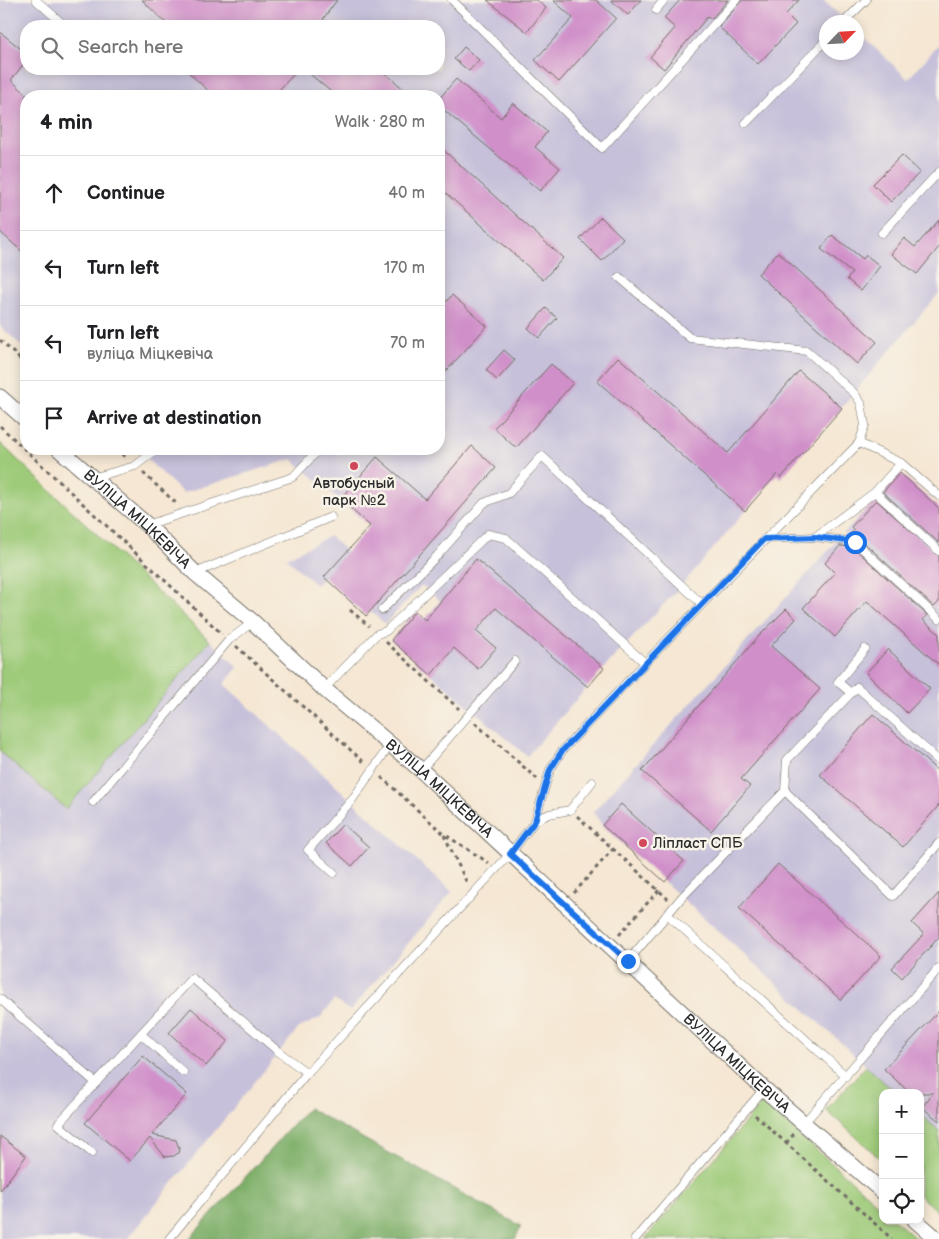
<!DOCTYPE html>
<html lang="en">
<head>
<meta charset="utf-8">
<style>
  :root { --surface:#fff; --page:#f6f6f6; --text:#202124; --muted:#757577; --line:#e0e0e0 }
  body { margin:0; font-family:"Balsamiq Sans",sans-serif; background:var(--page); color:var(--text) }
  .controls { position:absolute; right:15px; bottom:15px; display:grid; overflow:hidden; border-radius:10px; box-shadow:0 2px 12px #0003 }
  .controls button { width:45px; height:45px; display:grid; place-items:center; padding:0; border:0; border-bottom:1px solid var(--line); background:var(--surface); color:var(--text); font:25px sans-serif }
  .compass { position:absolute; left:819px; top:15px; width:45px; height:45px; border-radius:50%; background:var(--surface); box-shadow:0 2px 12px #0003; rotate:65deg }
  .stop { position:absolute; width:15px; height:15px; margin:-11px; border:4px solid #1a73e8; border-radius:50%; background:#fff }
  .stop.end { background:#1a73e8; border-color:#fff; box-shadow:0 1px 5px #0008 }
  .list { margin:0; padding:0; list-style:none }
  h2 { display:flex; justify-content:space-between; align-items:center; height:65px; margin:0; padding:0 20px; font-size:21px }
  h2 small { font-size:16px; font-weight:400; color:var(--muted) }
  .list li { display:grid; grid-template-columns:32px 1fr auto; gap:15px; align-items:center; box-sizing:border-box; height:75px; padding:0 20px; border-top:1px solid var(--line) }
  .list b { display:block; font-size:19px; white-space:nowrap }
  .list p { margin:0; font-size:16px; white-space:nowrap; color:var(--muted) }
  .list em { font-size:16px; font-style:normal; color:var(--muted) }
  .icon { flex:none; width:28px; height:28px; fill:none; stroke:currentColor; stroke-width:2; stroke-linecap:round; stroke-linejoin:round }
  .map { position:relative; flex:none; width:939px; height:1239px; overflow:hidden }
  .search { position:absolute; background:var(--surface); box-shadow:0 2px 12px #0003; left:20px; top:20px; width:425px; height:55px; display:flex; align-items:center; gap:12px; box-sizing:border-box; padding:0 18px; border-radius:20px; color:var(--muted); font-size:19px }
  .panel { position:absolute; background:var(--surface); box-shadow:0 2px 12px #0003; left:20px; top:90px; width:425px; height:365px; border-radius:20px }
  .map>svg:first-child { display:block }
  .industrial { fill:#c6c0da; fill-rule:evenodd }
  .green { fill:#9ecb79; stroke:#647b52 }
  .forest { fill:#7eaf69; stroke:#546d4a }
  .building { fill:#d08fc9 }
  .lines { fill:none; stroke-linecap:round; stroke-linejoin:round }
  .lane-casing { stroke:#726d66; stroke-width:9 }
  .street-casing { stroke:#726d66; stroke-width:17 }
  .path { stroke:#726d66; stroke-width:3; stroke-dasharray:4 4; stroke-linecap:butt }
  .lane { stroke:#fff; stroke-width:8 }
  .street { stroke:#fff; stroke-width:15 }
  .route { stroke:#1a73e8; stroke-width:6 }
  .poi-dot { fill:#d1495b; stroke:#f7f3e8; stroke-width:2 }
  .labels { text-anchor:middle; stroke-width:5; stroke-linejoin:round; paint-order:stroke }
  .poi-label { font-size:15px; fill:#2b2b2b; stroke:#f7f3e8 }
  .street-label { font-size:15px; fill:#2b2b2b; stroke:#f7f3e8 }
</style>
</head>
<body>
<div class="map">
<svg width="939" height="1239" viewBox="0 0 939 1239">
  <rect width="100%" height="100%" fill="#f7f3e8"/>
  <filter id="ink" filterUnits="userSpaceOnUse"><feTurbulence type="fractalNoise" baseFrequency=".02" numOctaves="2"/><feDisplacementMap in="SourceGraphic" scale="10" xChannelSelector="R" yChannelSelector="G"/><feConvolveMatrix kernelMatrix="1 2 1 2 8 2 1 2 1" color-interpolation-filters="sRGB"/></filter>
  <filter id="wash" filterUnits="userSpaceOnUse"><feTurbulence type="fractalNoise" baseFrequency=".0096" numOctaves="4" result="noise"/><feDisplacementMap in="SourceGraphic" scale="20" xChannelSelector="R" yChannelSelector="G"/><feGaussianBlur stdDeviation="1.12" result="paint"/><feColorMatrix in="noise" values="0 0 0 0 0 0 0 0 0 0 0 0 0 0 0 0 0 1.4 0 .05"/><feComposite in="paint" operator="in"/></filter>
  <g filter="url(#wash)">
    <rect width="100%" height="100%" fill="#f5e7d3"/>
    <g class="industrial">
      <path d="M0,0H823L847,22H826V52H856L857,31L908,79L939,44V293L781,478L763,462L753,475L766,487L682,585L604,668L527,756L391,640L415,611L425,619L440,601L422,585L385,624L371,611L366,616L324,577L316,585L286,558L330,536L347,552L370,526L292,459L183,493L136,449H439V96H26V350L0,326ZM26,26H439V69H26Z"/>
      <polygon points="899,472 939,508 939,1131 920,1114 920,1093 896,1093 602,825 593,812"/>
      <polygon points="210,641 238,667 224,684 452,892 350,1011 334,1000 320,1018 299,1028 127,1239 0,1239 0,752 66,809"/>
    </g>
    <g class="green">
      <polygon points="0,443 210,641 66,809 0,752"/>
      <polygon points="866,1066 896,1093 883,1093 883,1161 826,1110"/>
      <polygon points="763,1102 883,1209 883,1220 895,1220 916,1239 645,1239"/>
      <polygon points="920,1114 939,1131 939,1213 920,1196"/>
    </g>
    <polygon class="forest" points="308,1108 521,1226 515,1239 189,1239"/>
    <g id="blocks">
      <g class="building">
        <polygon points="142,0 337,0 323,19 331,26 169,26"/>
        <polygon points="487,0 537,0 546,8 527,32"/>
        <polygon points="553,0 596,0 616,18 559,82 535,60 573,18"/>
        <polygon points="611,0 641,0 628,15"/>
        <polygon points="680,0 728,0 711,19 708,16 664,69 650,57 675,28 664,18"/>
        <polygon points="742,0 799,0 786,14 796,24 758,64 719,27"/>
        <polygon points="0,32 26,53 26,61 11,80 26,94 26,255 0,232"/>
        <polygon points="464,47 479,60 469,71 454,59"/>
        <polygon points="185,69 299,69 273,96 214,96"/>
        <polygon points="304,69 380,69 412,96 336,96"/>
        <polygon points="456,79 501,118 513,103 547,132 535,147 560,168 540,191 439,106 439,99"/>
        <polygon points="439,146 563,258 543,280 439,187"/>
        <polygon points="902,155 920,172 891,202 873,184"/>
        <polygon points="601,217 623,238 602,261 580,239"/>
        <polygon points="939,220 939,247 917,274 891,254 904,238 915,247"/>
        <polygon points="832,235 863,259 866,255 880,266 861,291 847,279 852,273 821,249"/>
        <polygon points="778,252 877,342 857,364 758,274"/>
        <polygon points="452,295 487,326 439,379 439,310"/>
        <polygon points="546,308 557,318 539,338 528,328"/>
        <polygon points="504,350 515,360 497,380 486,370"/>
        <polygon points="618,357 728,453 799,371 842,408 781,478 777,474 745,511 597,381"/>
        <polygon points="551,364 573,383 516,448 494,428"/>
        <polygon points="472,446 496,468 366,616 324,577 370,526 340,499 377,457 425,499"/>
        <polygon points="900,473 939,508 939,543 883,492"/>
        <polygon points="876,500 939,556 939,602 934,607 859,538 849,536 854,530 851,527"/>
        <polygon points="840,546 853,547 927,615 923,620 939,634 939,665 867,601 835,637 803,608 835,573 825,563"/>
        <polygon points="476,559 604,668 588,687 496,608 476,631 496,648 478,669 454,648 431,675 391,640 415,611 425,620"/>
        <polygon points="786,609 796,619 771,646 820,689 741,779 750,786 711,831 642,771 759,636"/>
        <polygon points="888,649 930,689 907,713 866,673"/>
        <polygon points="873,714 939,772 939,805 903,847 820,775"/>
        <polygon points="621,804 684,861 665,882 602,825"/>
        <polygon points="343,824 369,847 352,866 326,843"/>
        <polygon points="778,864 881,956 841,1000 739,908"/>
        <polygon points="939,893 939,937 902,978 892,968 924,934 912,923"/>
        <polygon points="191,1008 228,1041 206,1066 169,1033"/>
        <polygon points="939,1011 939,1121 922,1107 933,1093 910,1093 884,1069"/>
        <polygon points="143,1056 187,1094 152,1135 176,1140 179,1148 178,1153 174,1156 165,1157 150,1138 130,1161 85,1123"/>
        <polygon points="0,1136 26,1156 0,1191"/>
      </g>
    </g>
  </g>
  <g filter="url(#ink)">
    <use href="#blocks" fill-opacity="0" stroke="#726d66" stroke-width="1"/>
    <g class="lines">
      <g class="lane-casing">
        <g id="lane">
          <polyline points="36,0 65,26"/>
          <polyline points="452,0 602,148 736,0"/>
          <polyline points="656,10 664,0"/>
          <polyline points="844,22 866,0"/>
          <polyline points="746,123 826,40"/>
          <polyline points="882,233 939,172"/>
          <polyline points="859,443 901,463"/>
          <polyline points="92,478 135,466 157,449"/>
          <polyline points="875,492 901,463 939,496"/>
          <polyline points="147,525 293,477 319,449"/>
          <polyline points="815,537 875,492 939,551"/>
          <polyline points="764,539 815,537 855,542 939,619"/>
          <polyline points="195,573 331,517"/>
          <polyline points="382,610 437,556 484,503 509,493 542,456 702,604"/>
          <polyline points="324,689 377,634 386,631 488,534 506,538 645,663"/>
          <polyline points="851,693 838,682 865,649"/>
          <polyline points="939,761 857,687 787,760 785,791 893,896 939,843"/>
          <polyline points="421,770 515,661"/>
          <polyline points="93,802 229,640 253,622"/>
          <polyline points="535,821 549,814 570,810 592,782"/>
          <polyline points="334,873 308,850 352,800 390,745"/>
          <polyline points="667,914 846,1076"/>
          <polyline points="628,961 682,897 785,791"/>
          <polyline points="0,999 96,1083"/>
          <polyline points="141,1034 183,1072"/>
          <polyline points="804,1123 939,968"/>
          <polyline points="92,1153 58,1124 192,978 279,1052 307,1073"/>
          <polyline points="169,1239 307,1073 510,854 535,821 550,770 562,751 645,663 859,443 865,425 861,403 854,393 807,351 690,338 619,277"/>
          <polyline points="635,1239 764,1089"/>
        </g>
      </g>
      <g class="street-casing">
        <g id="street">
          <polyline points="0,397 26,420"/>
          <path id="s1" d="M59,449L147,525L195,573L253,622L324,689L421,770L764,1089L883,1192"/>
          <polyline points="915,1220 937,1239"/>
        </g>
      </g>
      <g class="path">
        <polyline points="0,340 26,365"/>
        <polyline points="0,426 222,634"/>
        <polyline points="116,449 125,457"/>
        <polyline points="143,473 177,504"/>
        <polyline points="350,610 369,626"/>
        <polyline points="386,642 459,709"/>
        <polyline points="236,646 365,763"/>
        <polyline points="475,723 537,779"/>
        <polyline points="381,777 444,834 489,863"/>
        <polyline points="577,816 668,899"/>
        <polyline points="444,835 467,883"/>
        <polyline points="574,893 613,849"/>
        <polyline points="619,935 659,890"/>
        <polyline points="755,1115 892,1239"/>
        <polyline points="786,1143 794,1134"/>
      </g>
      <use href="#lane" class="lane"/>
      <use href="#street" class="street"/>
    </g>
  </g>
  <g class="lines" filter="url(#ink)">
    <polyline class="route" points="628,961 510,854 535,821 550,770 562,751 764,539 815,537 855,542"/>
  </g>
  <g class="poi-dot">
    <circle cx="354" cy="466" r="5"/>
    <circle cx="643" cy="843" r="5"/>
  </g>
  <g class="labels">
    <g class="poi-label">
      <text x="354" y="488">Автобусный<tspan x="354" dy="17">парк №2</tspan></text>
      <text x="653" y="848" text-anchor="start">Ліпласт СПБ</text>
    </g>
    <g class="street-label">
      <text dy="5" stroke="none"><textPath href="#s1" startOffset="105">ВУЛІЦА МІЦКЕВІЧА</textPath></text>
      <text dy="5" stroke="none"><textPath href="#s1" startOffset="510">ВУЛІЦА МІЦКЕВІЧА</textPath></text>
      <text dy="5" stroke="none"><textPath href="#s1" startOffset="915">ВУЛІЦА МІЦКЕВІЧА</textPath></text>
    </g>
  </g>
</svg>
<div class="controls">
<button>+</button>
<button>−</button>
<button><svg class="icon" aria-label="locate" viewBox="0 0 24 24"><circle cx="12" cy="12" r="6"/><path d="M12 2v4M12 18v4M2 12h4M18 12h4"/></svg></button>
</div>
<svg class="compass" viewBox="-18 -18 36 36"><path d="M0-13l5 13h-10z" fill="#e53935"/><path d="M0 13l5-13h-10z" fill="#757577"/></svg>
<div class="stop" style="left:855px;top:542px"></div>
<div class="stop end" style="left:628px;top:961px"></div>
<div class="search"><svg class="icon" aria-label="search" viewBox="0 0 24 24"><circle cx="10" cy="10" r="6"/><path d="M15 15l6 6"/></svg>Search here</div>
<section class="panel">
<h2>4 min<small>Walk · 280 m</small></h2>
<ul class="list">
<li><svg class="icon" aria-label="ahead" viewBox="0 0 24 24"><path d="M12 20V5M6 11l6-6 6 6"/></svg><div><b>Continue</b></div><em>40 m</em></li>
<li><svg class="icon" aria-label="left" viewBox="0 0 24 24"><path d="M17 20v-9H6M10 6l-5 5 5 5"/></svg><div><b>Turn left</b></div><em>170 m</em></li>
<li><svg class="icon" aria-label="left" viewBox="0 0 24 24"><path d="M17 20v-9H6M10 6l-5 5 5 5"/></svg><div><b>Turn left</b><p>вуліца Міцкевіча</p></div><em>70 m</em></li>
<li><svg class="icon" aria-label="arrive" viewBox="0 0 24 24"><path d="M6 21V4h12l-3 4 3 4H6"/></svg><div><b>Arrive at destination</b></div></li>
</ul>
</section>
</div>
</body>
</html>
